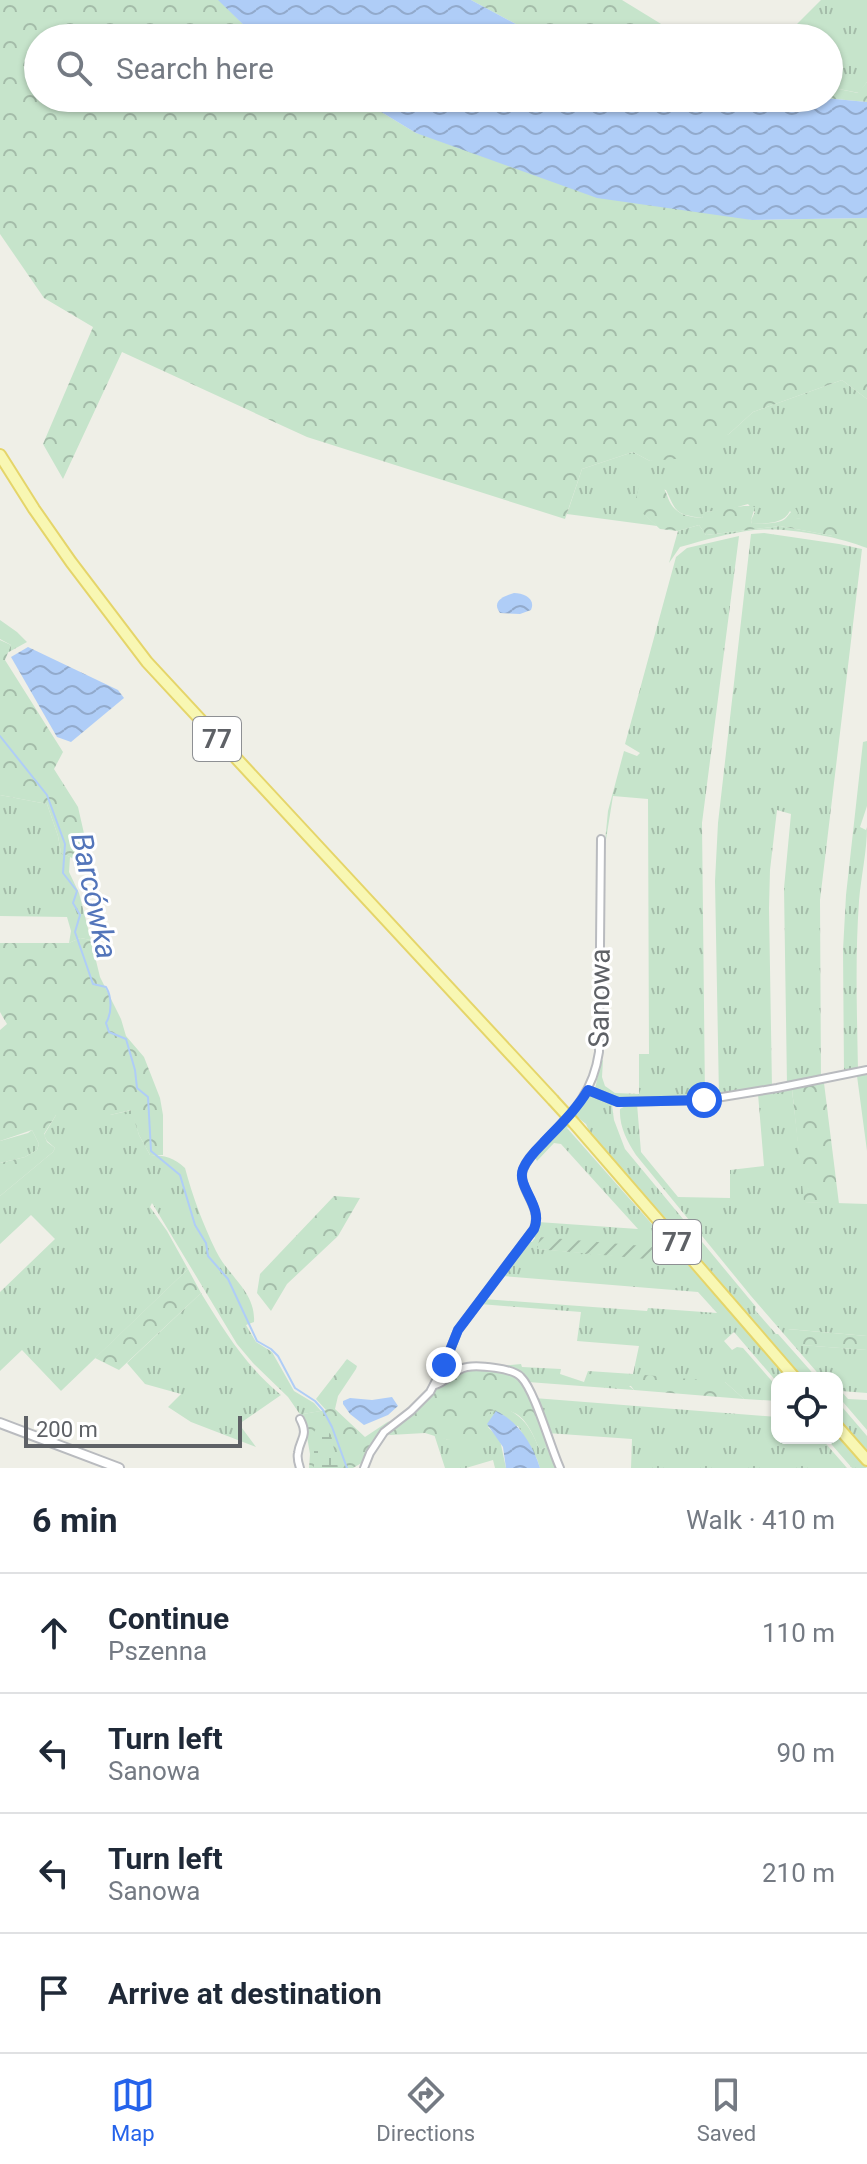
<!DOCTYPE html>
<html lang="en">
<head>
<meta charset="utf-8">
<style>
  :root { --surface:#fff; --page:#f2f2f3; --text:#1f2937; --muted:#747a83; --line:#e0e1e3; --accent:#2563eb }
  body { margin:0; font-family:Roboto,sans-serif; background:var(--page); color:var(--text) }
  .controls { position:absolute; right:24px; bottom:24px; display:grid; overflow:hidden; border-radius:16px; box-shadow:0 2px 6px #0004 }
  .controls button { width:72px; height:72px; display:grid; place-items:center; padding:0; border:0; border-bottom:2px solid var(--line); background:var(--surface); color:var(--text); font:40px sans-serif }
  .scale { position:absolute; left:24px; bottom:20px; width:218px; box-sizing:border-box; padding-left:8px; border:4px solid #5e6166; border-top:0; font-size:22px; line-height:28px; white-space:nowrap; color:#5e6166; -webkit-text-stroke:6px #fff; paint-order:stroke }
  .stop { position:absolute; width:24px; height:24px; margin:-18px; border:6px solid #2563eb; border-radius:50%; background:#fff }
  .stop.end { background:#2563eb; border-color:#fff; box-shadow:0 2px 8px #0008 }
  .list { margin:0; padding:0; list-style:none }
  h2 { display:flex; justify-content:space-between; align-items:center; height:104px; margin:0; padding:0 32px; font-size:34px }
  h2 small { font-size:26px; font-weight:400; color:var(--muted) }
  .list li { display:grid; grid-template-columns:52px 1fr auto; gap:24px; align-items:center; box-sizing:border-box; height:120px; padding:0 32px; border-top:2px solid var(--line) }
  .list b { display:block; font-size:30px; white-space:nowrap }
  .list p { margin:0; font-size:26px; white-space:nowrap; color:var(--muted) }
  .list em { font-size:26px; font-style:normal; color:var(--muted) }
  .icon { flex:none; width:44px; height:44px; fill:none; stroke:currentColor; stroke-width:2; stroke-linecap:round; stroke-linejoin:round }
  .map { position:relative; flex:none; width:867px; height:1468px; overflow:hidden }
  .search { position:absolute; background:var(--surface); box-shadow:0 2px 6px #0004; left:24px; right:24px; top:24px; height:88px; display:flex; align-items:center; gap:20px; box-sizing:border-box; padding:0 28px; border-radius:44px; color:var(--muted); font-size:30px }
  .sheet { height:584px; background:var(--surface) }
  nav { display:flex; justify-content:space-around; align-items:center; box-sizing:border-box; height:112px; border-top:2px solid var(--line); background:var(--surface); font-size:22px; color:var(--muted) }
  nav a { display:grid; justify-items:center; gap:4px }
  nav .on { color:var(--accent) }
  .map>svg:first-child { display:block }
  .grass { fill:url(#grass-tufts); fill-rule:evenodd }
  .forest { fill:url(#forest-crowns) }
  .wetland { fill:url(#wetland-marsh) }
  .garden { fill:url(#garden-furrows) }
  .water { fill:url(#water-waves) }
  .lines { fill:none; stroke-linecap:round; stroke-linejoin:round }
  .stream { stroke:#afcdf7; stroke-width:2 }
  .minor-casing { stroke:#b9bbbf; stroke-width:10 }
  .tertiary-casing { stroke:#b9bbbf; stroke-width:12 }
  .primary-casing { stroke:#e5d56a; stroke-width:14 }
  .minor { stroke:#fff; stroke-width:6 }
  .tertiary { stroke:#fff; stroke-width:8 }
  .primary { stroke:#f8f7b3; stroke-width:10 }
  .primary-bridge-casing { stroke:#e5d56a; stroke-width:14; stroke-linecap:butt }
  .primary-bridge { stroke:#f8f7b3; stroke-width:10 }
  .route { stroke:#2563eb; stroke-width:10 }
  .labels { text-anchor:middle; stroke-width:6; stroke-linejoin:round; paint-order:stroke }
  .shield { fill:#fff; stroke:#8e9094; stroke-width:2 }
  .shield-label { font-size:26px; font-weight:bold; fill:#5e6166 }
  .street-label { font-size:28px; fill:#5e6166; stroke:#fff }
  .water-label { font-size:30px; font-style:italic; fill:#5375ba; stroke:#fff }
</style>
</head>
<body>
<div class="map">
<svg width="867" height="1468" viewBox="0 0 867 1468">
  <defs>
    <pattern id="grass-tufts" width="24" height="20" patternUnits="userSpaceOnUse" patternTransform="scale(2)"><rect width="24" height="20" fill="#c6e4cb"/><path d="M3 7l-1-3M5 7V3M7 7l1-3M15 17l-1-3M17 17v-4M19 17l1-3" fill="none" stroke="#a4bca9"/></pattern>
    <pattern id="forest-crowns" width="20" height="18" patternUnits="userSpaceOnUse" patternTransform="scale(2)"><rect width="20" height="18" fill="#c6e4cb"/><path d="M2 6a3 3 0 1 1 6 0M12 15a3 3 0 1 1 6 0" fill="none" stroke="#a4bca9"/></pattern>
    <pattern id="wetland-marsh" width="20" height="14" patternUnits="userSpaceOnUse" patternTransform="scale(2)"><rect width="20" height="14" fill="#c6e4cb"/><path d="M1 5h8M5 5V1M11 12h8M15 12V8" fill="none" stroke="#a4bca9"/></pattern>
    <pattern id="garden-furrows" width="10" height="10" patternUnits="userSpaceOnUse" patternTransform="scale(2)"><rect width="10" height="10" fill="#c6e4cb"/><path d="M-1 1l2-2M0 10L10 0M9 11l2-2" fill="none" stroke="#a4bca9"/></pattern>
    <pattern id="water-waves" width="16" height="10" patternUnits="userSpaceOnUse" patternTransform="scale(2)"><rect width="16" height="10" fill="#afcdf7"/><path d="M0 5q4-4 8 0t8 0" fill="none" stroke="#92aacc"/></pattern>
  </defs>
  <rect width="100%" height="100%" fill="#efefe7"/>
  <g class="grass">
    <polygon points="821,0 867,0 867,82 859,93 829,87 829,38 783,38"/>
    <path d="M842,380L867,399V548C837,536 787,527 754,530C729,533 705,540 680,547L669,563L678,531L699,525L706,535L780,526L833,536L807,520L795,518L790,511C783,525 765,523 752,524L751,520L755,512L748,504L727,510L705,512L702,518C675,514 677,513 666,490L640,486L645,515L657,526L567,514L582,469L633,452L650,461L729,434L753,412Z"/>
    <polygon points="764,533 839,544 862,549 820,900 821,1078 787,1085 784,888 791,814 777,810 770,870 769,908 772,1088 719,1097 715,881 718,823 751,534"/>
    <path d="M739,536L702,823L705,1098C677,1099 616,1106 595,1089L601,1061L603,1060L602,1077L605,1086L615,1093L639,1094V1054H649L648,799L613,796L604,852L608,811L624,751L637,756L640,753L625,744L676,557L687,548Z"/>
    <polygon points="0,620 17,632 27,642 7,653 11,645 0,639"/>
    <path d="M867,741V806L860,827L866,830L867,827C867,851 861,877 859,901C855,958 857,1014 858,1071L844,1073L843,950L846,895L863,742Z"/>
    <polygon points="0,795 47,804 58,836 61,853 70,857 69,872 79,893 91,940 80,938 69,943 71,931 67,917 0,916"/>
    <path d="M867,1073V1151L857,1076L792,1090L805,1202L867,1204V1336L788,1329L801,1345L867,1350V1393L841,1391L848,1399L867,1400V1430L837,1395V1378H822L751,1296L636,1155C627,1141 619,1126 620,1109C636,1098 671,1104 691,1103C702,1103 713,1101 724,1100L683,1105L637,1104L641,1152L678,1197L730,1198V1170L764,1166L758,1094Z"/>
    <path d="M591,1096L612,1105L614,1120L625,1149L756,1307L755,1310L776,1334H778L817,1378H803L590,1133L586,1124L577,1117L567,1128L788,1378H777V1382L734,1332L724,1341L732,1350L737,1347L743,1348L777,1387V1401L744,1399L725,1382L629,1386L634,1390L528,1382L482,1365L502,1366L521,1364L522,1367L561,1369L560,1374L584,1382L588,1371L633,1374L639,1346L577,1341L581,1312L480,1304L484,1299L647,1311L648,1308L717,1313L698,1292L503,1276L491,1290L528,1241L532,1242L535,1238L533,1235L538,1222L638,1229L561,1144L554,1143L537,1161L534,1156L587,1099ZM540,1237L667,1260L538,1249Z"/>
    <path d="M132,1110L139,1135L150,1155C165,1155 174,1158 185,1168C193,1198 203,1224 216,1251C228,1276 256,1292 254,1322L246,1325L256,1342L272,1352L294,1391L314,1403L321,1411L303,1414L304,1420L288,1397L253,1363L237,1344L152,1203L150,1207L167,1231L188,1269L61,1391L22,1350L0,1371V1292L55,1239L31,1215L0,1244V1196L53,1152L55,1148L47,1141L44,1135L56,1115H110Z"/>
    <polygon points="32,1130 39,1144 37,1150 25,1157 0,1163 0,1141 28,1133"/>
    <path d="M201,1293C225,1332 245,1365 281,1395L239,1424L256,1447L191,1422L168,1407L181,1394L145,1384L127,1363Z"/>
    <polygon points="534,1398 777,1417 777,1438 821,1438 847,1468 631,1468 632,1439 547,1433 564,1468 562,1468"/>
    <polygon points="837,1401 867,1436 867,1452 837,1417"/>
    <path d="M504,1408C525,1416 531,1430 540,1450L548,1446L558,1468H540L537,1459L518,1426L488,1427L500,1440L506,1468H495L493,1460L466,1468H445L434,1434L448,1440L486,1419L491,1411Z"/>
    <polygon points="837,1434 867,1468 852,1468 826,1438 837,1438"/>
  </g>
  <g class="forest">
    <polygon points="0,0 219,0 252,33 260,38 38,38 38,98 358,98 416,133 752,220 867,218 867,399 842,380 753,412 729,434 687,458 650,461 633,452 582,469 565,519 307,437 122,352 63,479 43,444 93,327 44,298 0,234"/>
    <polygon points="471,0 622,0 684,38 559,38 525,29"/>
    <polygon points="867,82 867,102 824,98 829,98 829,87 858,93"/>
    <path d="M647,483C671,483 663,497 675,509C682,516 692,517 702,518L704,512C720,511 744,503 755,507L751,520L752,524C761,523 779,525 786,518C789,515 791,511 795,508L798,513L796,518C813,521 843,517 848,536H833L780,526L706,535L699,525L678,531L660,529L638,509L635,502L639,486Z"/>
    <polygon points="0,640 11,645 5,660 63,752 54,769 78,807 88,851 81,862 61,853 58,836 47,804 0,795"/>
    <polygon points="80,938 91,940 100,977 121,1019 126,1036 144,1057 160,1098 163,1115 163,1155 150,1155 139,1135 131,1110 110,1115 56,1115 44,1134 47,1142 55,1148 53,1152 0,1196 0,1163 25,1157 37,1150 39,1144 32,1130 0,1141 0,1030 7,1024 0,1012 0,943 69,943"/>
    <polygon points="824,1083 839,1204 804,1202 792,1089"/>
    <polygon points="334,1196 360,1198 338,1236 287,1284 271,1311 257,1293 260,1274"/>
    <polygon points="188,1269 201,1293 119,1370 95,1358"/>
    <polygon points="787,1329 867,1336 867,1350 800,1345"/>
    <polygon points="347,1359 357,1366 356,1369 338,1396 335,1409 365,1437 389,1421 378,1437 365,1461 353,1468 309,1468 310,1454 303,1414 326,1410 316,1399"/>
    <path d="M468,1369C489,1371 510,1367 524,1384L548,1446L540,1450C529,1426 522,1405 491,1411L486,1420L483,1433L448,1440L425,1433L390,1435L386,1432C398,1423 411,1414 422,1404C436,1391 449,1373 468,1369Z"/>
    <polygon points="633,1374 725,1382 744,1399 634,1390 628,1382 629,1378"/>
  </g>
  <polygon class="wetland" points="318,1426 323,1426 331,1435 338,1468 314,1468 314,1432"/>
  <polygon class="garden" points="540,1237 655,1247 668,1261 537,1249"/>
  <g class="water">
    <polygon points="218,0 471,0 525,29 559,38 260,38 252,33"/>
    <polygon points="358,98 824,98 867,102 867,218 752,220 597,198 416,133"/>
    <path d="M514,593C524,593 536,599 531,610L520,614L500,613C491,601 504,596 514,593Z"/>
    <polygon points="28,647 118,690 124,698 71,742 57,737 11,657"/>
    <polygon points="392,1397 398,1406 388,1415 364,1425 350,1414 343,1404 343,1401 350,1398 372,1400"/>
    <path d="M496,1411C518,1421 533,1445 540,1468H506L503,1447L487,1424Z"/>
  </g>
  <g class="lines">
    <path class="stream" d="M0,736L47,795L65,844L63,873L77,891L73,903L80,915L75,932L93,984L106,987C112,997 112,1013 106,1023L109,1032L126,1039L135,1070L137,1088L148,1097L151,1151L180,1175L195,1225L206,1243L208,1256L228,1279L257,1341L271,1349L278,1356L295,1388L315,1401L323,1410L332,1427L347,1468"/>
    <g class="minor-casing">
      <g id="minor">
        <polyline points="588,1090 618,1102 704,1100 777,1088 867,1070"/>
        <path d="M435,1385C447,1382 454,1369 467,1367C478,1365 513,1368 521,1377C535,1391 550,1446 560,1468"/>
        <path d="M300,1468C299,1465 297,1457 298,1453C300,1438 309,1436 300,1419"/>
        <path d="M364,1468L370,1453L384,1432L411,1411L430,1392L444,1365L458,1330L534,1229C543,1206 517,1189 523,1170C526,1159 538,1149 545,1141C573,1112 593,1093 599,1052L601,839"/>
      </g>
    </g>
    <g class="tertiary-casing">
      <polyline id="tertiary" points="0,1423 119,1468"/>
    </g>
    <g class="primary-casing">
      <g id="primary">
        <polyline points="0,455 34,509 71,562 147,662 553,1100"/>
        <polyline points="574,1123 795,1378"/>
        <polyline points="837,1426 867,1460"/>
      </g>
    </g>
    <use href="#minor" class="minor"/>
    <use href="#tertiary" class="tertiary"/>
    <use href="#primary" class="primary"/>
    <g class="primary-bridge-casing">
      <polyline id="primary-bridge" points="553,1100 574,1123"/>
    </g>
    <use href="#primary-bridge" class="primary-bridge"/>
  </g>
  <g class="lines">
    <path class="route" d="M444,1365L458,1330L534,1229C544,1206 516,1187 523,1169C527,1159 536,1150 543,1143C559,1126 576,1110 588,1090L618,1102L704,1100"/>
  </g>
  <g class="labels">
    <g class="shield">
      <rect x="193" y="717" width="48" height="44" rx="6"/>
      <rect x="653" y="1220" width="48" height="44" rx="6"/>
    </g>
    <g class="shield-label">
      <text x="217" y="748">77</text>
      <text x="677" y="1251">77</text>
    </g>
    <g class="street-label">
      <text transform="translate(599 998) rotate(-89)" y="10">Sanowa</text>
    </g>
    <g class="water-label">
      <text transform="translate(94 896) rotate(78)" y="10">Barcówka</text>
    </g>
  </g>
</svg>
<div class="controls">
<button><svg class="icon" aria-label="locate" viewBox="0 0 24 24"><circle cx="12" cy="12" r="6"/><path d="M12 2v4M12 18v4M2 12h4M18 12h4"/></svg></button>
</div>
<div class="scale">200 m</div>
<div class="stop" style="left:704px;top:1100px"></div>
<div class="stop end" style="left:444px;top:1365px"></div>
<div class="search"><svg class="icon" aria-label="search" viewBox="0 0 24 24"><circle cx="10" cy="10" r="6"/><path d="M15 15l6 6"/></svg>Search here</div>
</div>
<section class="sheet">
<h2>6 min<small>Walk · 410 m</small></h2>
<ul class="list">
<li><svg class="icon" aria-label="ahead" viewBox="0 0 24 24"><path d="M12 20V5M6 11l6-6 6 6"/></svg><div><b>Continue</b><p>Pszenna</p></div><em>110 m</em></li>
<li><svg class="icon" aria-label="left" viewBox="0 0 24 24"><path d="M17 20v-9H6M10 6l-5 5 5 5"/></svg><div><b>Turn left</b><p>Sanowa</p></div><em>90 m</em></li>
<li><svg class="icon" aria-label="left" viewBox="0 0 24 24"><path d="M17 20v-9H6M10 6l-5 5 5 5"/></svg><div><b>Turn left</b><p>Sanowa</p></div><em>210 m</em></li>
<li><svg class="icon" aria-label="arrive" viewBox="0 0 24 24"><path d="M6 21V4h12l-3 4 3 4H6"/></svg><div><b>Arrive at destination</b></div></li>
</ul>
</section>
<nav>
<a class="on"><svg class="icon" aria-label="map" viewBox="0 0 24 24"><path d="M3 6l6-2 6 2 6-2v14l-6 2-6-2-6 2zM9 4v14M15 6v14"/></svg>Map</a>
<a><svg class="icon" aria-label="directions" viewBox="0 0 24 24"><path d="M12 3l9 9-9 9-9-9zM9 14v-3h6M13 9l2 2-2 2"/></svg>Directions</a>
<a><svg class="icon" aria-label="saved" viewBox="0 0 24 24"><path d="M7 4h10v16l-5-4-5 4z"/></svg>Saved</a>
</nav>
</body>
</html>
